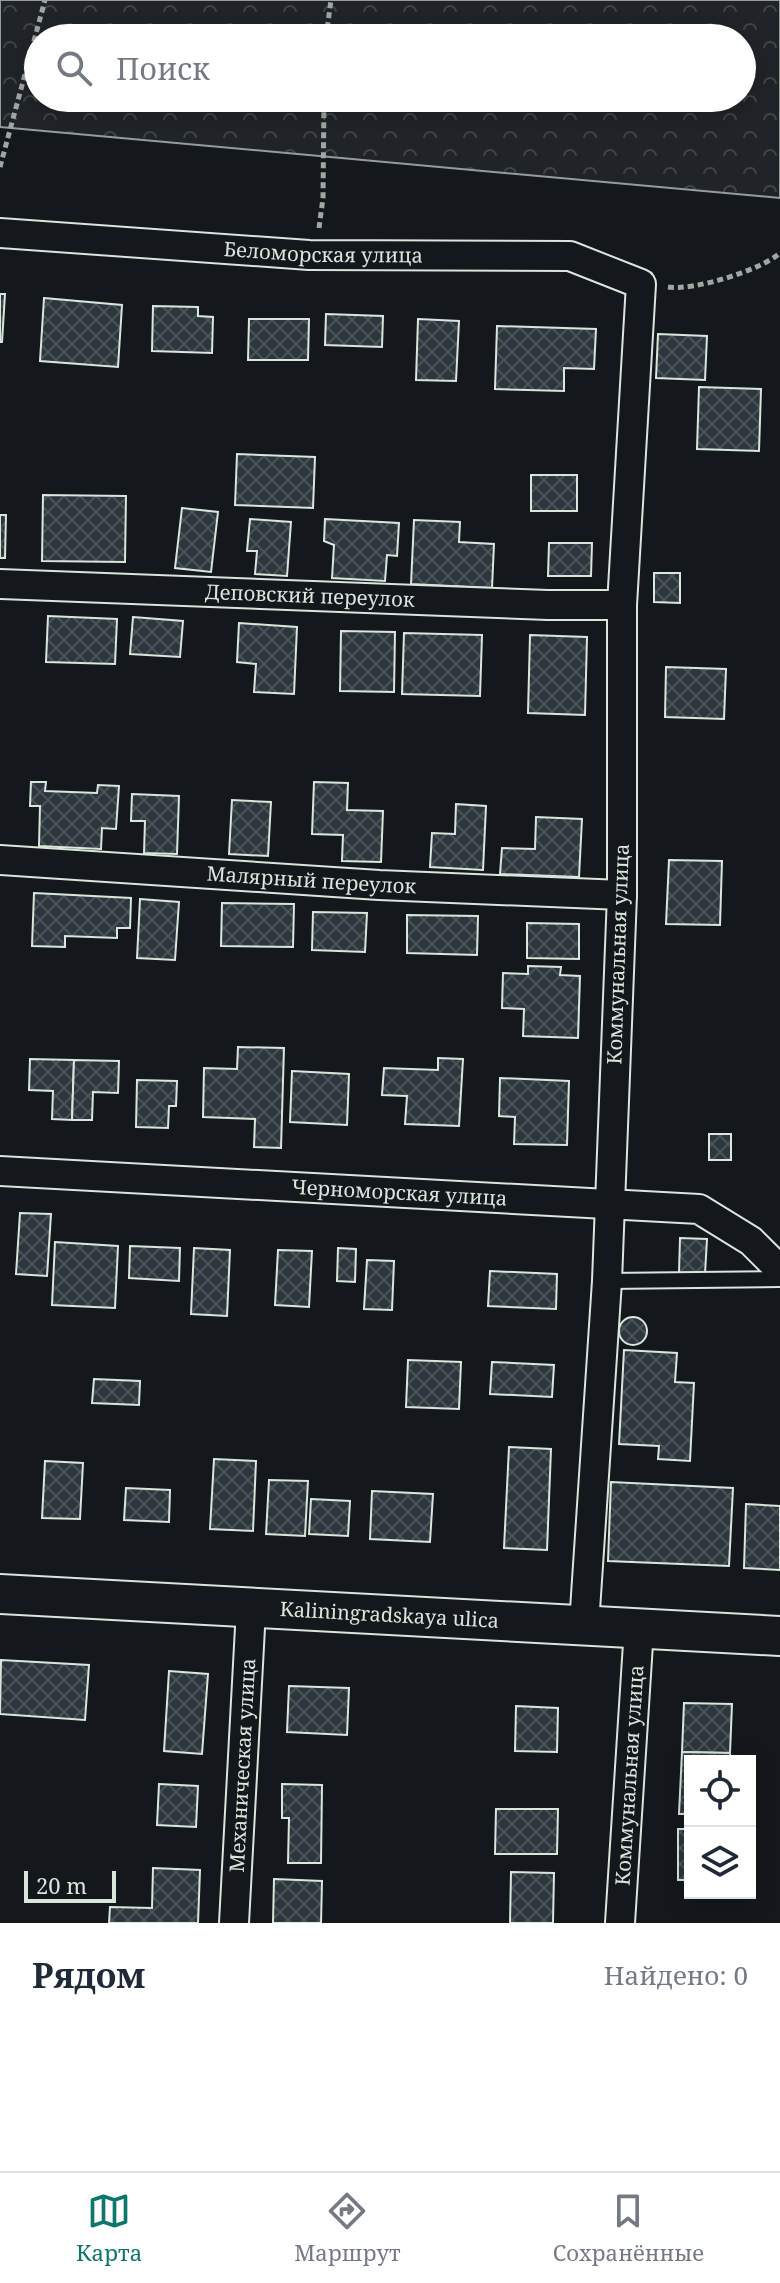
<!DOCTYPE html>
<html lang="ru">
<head>
<meta charset="utf-8">
<style>
  :root { --surface:#fff; --page:#f6f6f7; --text:#1f2937; --muted:#747a83; --line:#e0e1e3; --accent:#0f766e }
  body { margin:0; font-family:"Noto Serif",serif; background:var(--page); color:var(--text) }
  .controls { position:absolute; right:24px; bottom:24px; display:grid; overflow:hidden; border-radius:0px; box-shadow:0 4px 20px #0003 }
  .controls button { width:72px; height:72px; display:grid; place-items:center; padding:0; border:0; border-bottom:2px solid var(--line); background:var(--surface); color:var(--text); font:40px sans-serif }
  .scale { position:absolute; left:24px; bottom:20px; width:92px; box-sizing:border-box; padding-left:8px; border:4px solid #d8e6dc; border-top:0; font-size:22px; line-height:28px; white-space:nowrap; color:#d8e6dc; -webkit-text-stroke:6px #14181c; paint-order:stroke }
  .list { margin:0; padding:0; list-style:none }
  h2 { display:flex; justify-content:space-between; align-items:center; height:104px; margin:0; padding:0 32px; font-size:34px }
  h2 small { font-size:26px; font-weight:400; color:var(--muted) }
  .icon { flex:none; width:44px; height:44px; fill:none; stroke:currentColor; stroke-width:2; stroke-linecap:round; stroke-linejoin:round }
  .map { position:relative; flex:none; width:780px; height:1923px; overflow:hidden }
  .search { position:absolute; background:var(--surface); box-shadow:0 4px 20px #0003; left:24px; right:24px; top:24px; height:88px; display:flex; align-items:center; gap:20px; box-sizing:border-box; padding:0 28px; border-radius:44px; color:var(--muted); font-size:30px }
  .sheet { height:248px; background:var(--surface) }
  nav { display:flex; justify-content:space-around; align-items:center; box-sizing:border-box; height:112px; border-top:2px solid var(--line); background:var(--surface); font-size:22px; color:var(--muted) }
  nav a { display:grid; justify-items:center; gap:4px }
  nav .on { color:var(--accent) }
  .map>svg:first-child { display:block }
  .forest { fill:url(#forest-crowns); stroke:#939e99; stroke-width:2; fill-rule:evenodd }
  .building { fill:url(#building-cross-hatch); stroke:#d8e6dc; stroke-width:2 }
  .lines { fill:none; stroke-linecap:round; stroke-linejoin:round }
  .lane-casing { stroke:#d8e6dc; stroke-width:18 }
  .street-casing { stroke:#d8e6dc; stroke-width:32 }
  .secondary-casing { stroke:#d8e6dc; stroke-width:42 }
  .path { stroke:#9da8a2; stroke-width:5; stroke-dasharray:6 4; stroke-linecap:butt }
  .lane { stroke:#14181c; stroke-width:14 }
  .street { stroke:#14181c; stroke-width:28 }
  .secondary { stroke:#14181c; stroke-width:38 }
  .labels { text-anchor:middle; stroke-width:6; stroke-linejoin:round; paint-order:stroke }
  .street-label { font-size:20px; fill:#d8e6dc; stroke:#14181c }
</style>
</head>
<body>
<div class="map">
<svg width="780" height="1923" viewBox="0 0 780 1923">
  <defs>
    <pattern id="forest-crowns" width="20" height="18" patternUnits="userSpaceOnUse" patternTransform="scale(2)"><rect width="20" height="18" fill="#202428"/><path d="M2 6a3 3 0 1 1 6 0M12 15a3 3 0 1 1 6 0" fill="none" stroke="#404447"/></pattern>
    <pattern id="building-cross-hatch" width="8" height="8" patternUnits="userSpaceOnUse" patternTransform="scale(2)"><rect width="8" height="8" fill="#2c363c"/><path d="M0 0l8 8M0 8l8-8" fill="none" stroke="#4a5358"/></pattern>
  </defs>
  <rect width="100%" height="100%" fill="#14181c"/>
  <path class="forest" d="M0,0H780V198L0,127ZM38,38H742V98H38Z"/>
  <g class="building">
    <polygon points="0,294 5,294 2,342 0,342"/>
    <polygon points="44,298 122,305 118,367 40,361"/>
    <polygon points="153,306 198,307 198,316 213,317 212,353 152,351"/>
    <polygon points="326,314 383,316 382,347 325,345"/>
    <polygon points="249,319 309,319 308,360 248,360"/>
    <polygon points="418,319 459,321 456,381 416,380"/>
    <polygon points="497,326 596,329 594,369 564,368 564,391 495,389"/>
    <polygon points="658,334 707,336 705,380 656,378"/>
    <polygon points="699,387 761,389 759,451 697,449"/>
    <polygon points="237,454 315,457 313,508 235,505"/>
    <rect x="531" y="475" width="46" height="36"/>
    <polygon points="43,495 126,496 125,562 42,561"/>
    <polygon points="182,508 218,512 211,572 175,568"/>
    <polygon points="0,515 6,515 5,558 0,558"/>
    <polygon points="250,519 291,522 287,576 255,574 257,551 247,551"/>
    <polygon points="325,519 399,523 397,556 387,555 385,581 332,578 334,545 324,541"/>
    <polygon points="414,520 460,522 459,542 494,544 492,588 411,584"/>
    <polygon points="549,543 592,543 591,576 548,576"/>
    <polygon points="654,573 680,573 680,603 654,602"/>
    <polygon points="48,616 117,619 115,664 46,662"/>
    <polygon points="133,617 183,621 180,657 130,654"/>
    <polygon points="239,623 297,627 294,694 254,692 256,664 237,662"/>
    <polygon points="341,631 395,632 394,692 340,691"/>
    <polygon points="404,633 482,635 480,696 402,694"/>
    <polygon points="530,635 587,637 585,715 528,713"/>
    <polygon points="666,667 726,669 724,719 665,717"/>
    <polygon points="31,782 46,782 45,791 97,793 98,785 119,786 116,829 102,828 101,849 39,846 40,806 30,806"/>
    <polygon points="314,782 348,783 347,810 383,811 381,862 342,861 343,835 312,834"/>
    <polygon points="132,794 179,796 177,854 144,853 145,821 131,821"/>
    <polygon points="232,800 271,802 268,856 229,854"/>
    <polygon points="456,804 486,806 483,870 430,867 432,833 455,834"/>
    <polygon points="536,817 582,819 579,877 500,874 502,848 535,849"/>
    <polygon points="669,860 722,861 720,925 666,924"/>
    <polygon points="34,893 131,898 130,928 117,928 117,938 65,936 65,947 32,946"/>
    <polygon points="140,899 179,902 175,960 137,958"/>
    <polygon points="222,903 294,904 293,947 221,946"/>
    <polygon points="313,912 367,913 365,952 312,950"/>
    <polygon points="407,915 478,916 477,955 407,953"/>
    <polygon points="527,923 579,924 579,959 527,958"/>
    <polygon points="528,966 561,967 560,975 580,976 578,1038 523,1036 524,1009 502,1008 503,973 528,974"/>
    <polygon points="238,1047 284,1048 281,1148 254,1147 255,1119 203,1117 204,1068 237,1069"/>
    <polygon points="438,1058 463,1059 459,1126 405,1124 407,1096 382,1095 384,1068 438,1070"/>
    <polygon points="30,1059 74,1060 72,1120 52,1119 53,1091 29,1090"/>
    <polygon points="74,1060 119,1061 118,1093 93,1092 92,1120 72,1120"/>
    <polygon points="292,1071 349,1074 347,1125 290,1122"/>
    <polygon points="500,1078 569,1081 567,1145 514,1144 515,1117 499,1116"/>
    <polygon points="137,1080 177,1081 176,1106 169,1106 168,1128 136,1127"/>
    <rect x="709" y="1134" width="22" height="26"/>
    <polygon points="20,1213 51,1214 47,1276 16,1274"/>
    <polygon points="680,1238 707,1239 705,1274 679,1273"/>
    <polygon points="55,1242 118,1246 115,1308 52,1305"/>
    <polygon points="130,1246 180,1248 179,1281 129,1278"/>
    <polygon points="194,1248 230,1250 227,1316 191,1314"/>
    <polygon points="338,1248 356,1249 355,1282 337,1281"/>
    <polygon points="278,1250 312,1251 309,1307 275,1305"/>
    <polygon points="367,1260 394,1261 392,1310 364,1309"/>
    <polygon points="490,1271 557,1274 556,1309 488,1306"/>
    <circle cx="633" cy="1331" r="14"/>
    <polygon points="624,1350 677,1353 675,1382 694,1383 690,1461 658,1459 659,1446 619,1444"/>
    <polygon points="408,1360 461,1362 459,1409 406,1407"/>
    <polygon points="492,1362 554,1365 552,1397 490,1394"/>
    <polygon points="94,1379 140,1381 139,1405 92,1403"/>
    <polygon points="509,1447 551,1449 547,1550 504,1548"/>
    <polygon points="214,1459 256,1461 253,1531 210,1529"/>
    <polygon points="45,1461 83,1463 80,1519 42,1518"/>
    <polygon points="269,1480 308,1481 305,1536 266,1534"/>
    <polygon points="611,1482 733,1488 729,1566 608,1561"/>
    <polygon points="126,1488 170,1490 169,1522 124,1520"/>
    <polygon points="372,1491 433,1494 430,1542 370,1539"/>
    <polygon points="311,1499 350,1501 348,1536 309,1534"/>
    <polygon points="746,1504 780,1506 780,1570 744,1568"/>
    <polygon points="1,1660 89,1665 85,1720 0,1714"/>
    <polygon points="169,1671 208,1674 202,1754 164,1751"/>
    <polygon points="289,1686 349,1688 347,1735 287,1732"/>
    <polygon points="684,1703 732,1704 730,1753 682,1752"/>
    <polygon points="516,1706 558,1708 557,1752 515,1751"/>
    <polygon points="682,1752 730,1753 730,1761 690,1761 690,1814 679,1814"/>
    <polygon points="159,1784 198,1786 196,1827 157,1825"/>
    <polygon points="282,1784 322,1785 321,1863 288,1863 289,1818 282,1818"/>
    <polygon points="496,1809 558,1809 557,1854 495,1854"/>
    <rect x="678" y="1829" width="12" height="51"/>
    <polygon points="153,1868 200,1870 198,1923 109,1923 110,1907 152,1908"/>
    <polygon points="511,1872 554,1873 553,1923 510,1923"/>
    <polygon points="274,1879 322,1881 321,1923 273,1923"/>
  </g>
  <g class="lines">
    <g class="lane-casing">
      <polyline id="lane" points="607,1281 780,1279"/>
    </g>
    <g class="street-casing">
      <g id="street">
        <path id="s1" d="M0,233L309,255L570,256L641,284L622,605V895L607,1281L584,1625"/>
        <path id="s2" d="M0,584L548,605H622"/>
        <path id="s3" d="M0,860L379,885L622,895"/>
        <path id="s4" d="M0,1171L699,1209L751,1241L780,1270"/>
        <path id="s5" d="M234,1923L251,1609"/>
        <path id="s6" d="M620,1923L639,1628"/>
      </g>
    </g>
    <g class="secondary-casing">
      <g id="secondary">
        <path id="s7" d="M0,1594L780,1636"/>
      </g>
    </g>
    <g class="path">
      <polyline points="326,38 331,0"/>
      <polyline points="0,167 45,0"/>
      <polyline points="319,228 323,198 324,98"/>
      <path d="M668,287C694,291 761,270 780,253"/>
    </g>
    <use href="#lane" class="lane"/>
    <use href="#street" class="street"/>
    <use href="#secondary" class="secondary"/>
  </g>
  <g class="labels">
    <g class="street-label">
      <text dy="7" stroke="none"><textPath href="#s1" startOffset="324">Беломорская улица</textPath></text>
      <text dy="7" stroke="none"><textPath href="#s2" startOffset="310">Деповский переулок</textPath></text>
      <text dy="7" stroke="none"><textPath href="#s3" startOffset="312">Малярный переулок</textPath></text>
      <text transform="translate(618 954) rotate(-88)" y="7">Коммунальная улица</text>
      <text dy="7" stroke="none"><textPath href="#s4" startOffset="400">Черноморская улица</textPath></text>
      <text dy="7" stroke="none"><textPath href="#s7" startOffset="390">Kaliningradskaya ulica</textPath></text>
      <text dy="7" stroke="none"><textPath href="#s5" startOffset="158">Механическая улица</textPath></text>
      <text dy="7" stroke="none"><textPath href="#s6" startOffset="148">Коммунальная улица</textPath></text>
    </g>
  </g>
</svg>
<div class="controls">
<button><svg class="icon" aria-label="locate" viewBox="0 0 24 24"><circle cx="12" cy="12" r="6"/><path d="M12 2v4M12 18v4M2 12h4M18 12h4"/></svg></button>
<button><svg class="icon" aria-label="layers" viewBox="0 0 24 24"><path d="M12 4l9 5-9 5-9-5zM3 14l9 5 9-5"/></svg></button>
</div>
<div class="scale">20 m</div>
<div class="search"><svg class="icon" aria-label="search" viewBox="0 0 24 24"><circle cx="10" cy="10" r="6"/><path d="M15 15l6 6"/></svg>Поиск</div>
</div>
<section class="sheet">
<h2>Рядом<small>Найдено: 0</small></h2>
<ul class="list">
</ul>
</section>
<nav>
<a class="on"><svg class="icon" aria-label="map" viewBox="0 0 24 24"><path d="M3 6l6-2 6 2 6-2v14l-6 2-6-2-6 2zM9 4v14M15 6v14"/></svg>Карта</a>
<a><svg class="icon" aria-label="directions" viewBox="0 0 24 24"><path d="M12 3l9 9-9 9-9-9zM9 14v-3h6M13 9l2 2-2 2"/></svg>Маршрут</a>
<a><svg class="icon" aria-label="saved" viewBox="0 0 24 24"><path d="M7 4h10v16l-5-4-5 4z"/></svg>Сохранённые</a>
</nav>
</body>
</html>
